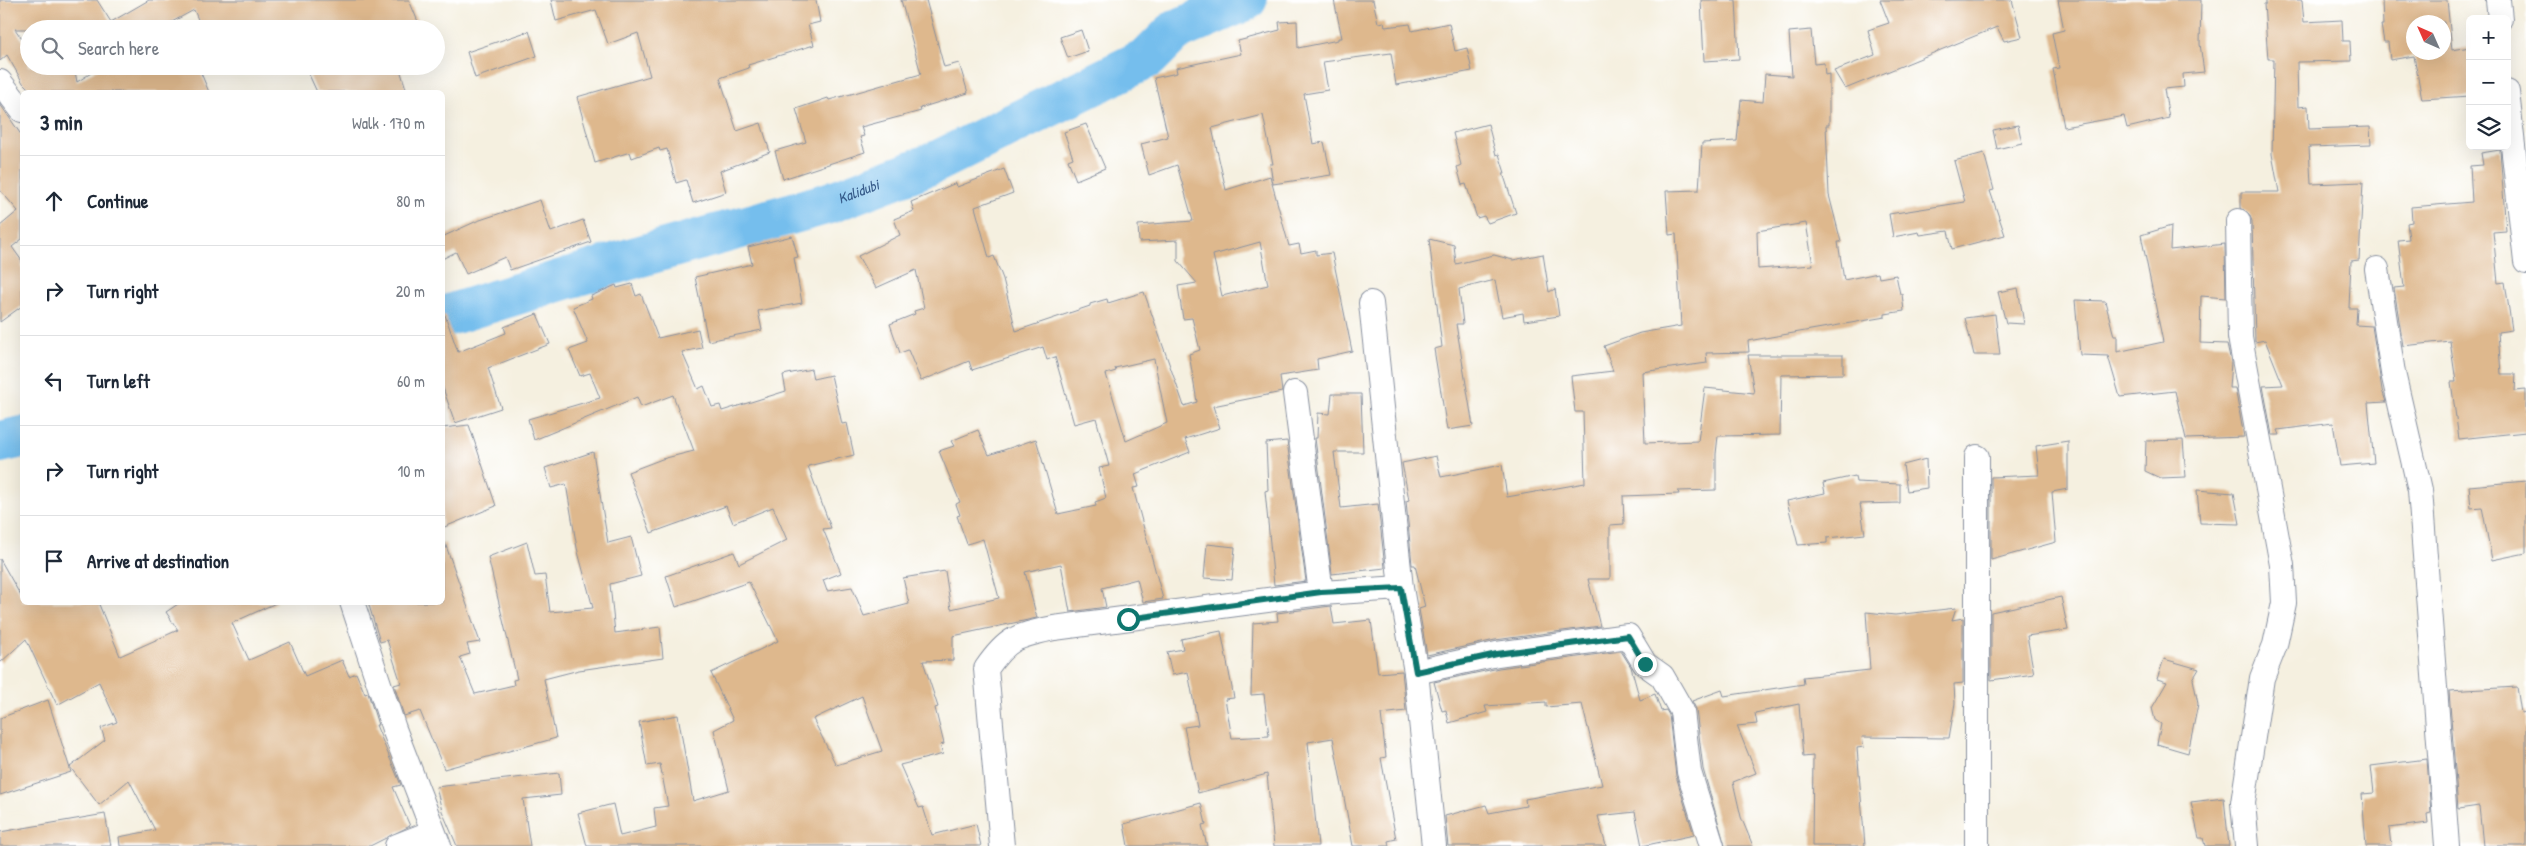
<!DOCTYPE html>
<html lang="en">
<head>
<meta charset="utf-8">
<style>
  :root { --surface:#fff; --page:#f2f2f3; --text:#1f2937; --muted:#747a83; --line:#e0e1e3 }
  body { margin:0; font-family:"Patrick Hand",sans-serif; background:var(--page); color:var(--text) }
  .controls { position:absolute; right:15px; top:15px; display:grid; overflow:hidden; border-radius:8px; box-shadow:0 5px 20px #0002 }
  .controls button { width:45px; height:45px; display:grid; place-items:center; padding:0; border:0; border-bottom:1px solid var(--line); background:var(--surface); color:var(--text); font:25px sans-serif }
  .compass { position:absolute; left:2406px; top:15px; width:45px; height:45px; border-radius:50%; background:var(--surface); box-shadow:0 5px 20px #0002; rotate:315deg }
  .stop { position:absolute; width:15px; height:15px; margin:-11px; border:4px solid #0f766e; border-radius:50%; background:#fff }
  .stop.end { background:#0f766e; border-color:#fff; box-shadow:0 1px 5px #0008 }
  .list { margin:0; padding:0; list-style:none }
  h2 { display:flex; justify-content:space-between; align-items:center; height:65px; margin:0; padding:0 20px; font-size:21px }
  h2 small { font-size:16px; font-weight:400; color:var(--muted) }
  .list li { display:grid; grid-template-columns:32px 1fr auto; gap:15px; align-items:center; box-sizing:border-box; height:90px; padding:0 20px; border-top:1px solid var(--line) }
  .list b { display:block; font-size:19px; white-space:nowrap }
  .list em { font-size:16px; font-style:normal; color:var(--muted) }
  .icon { flex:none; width:28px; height:28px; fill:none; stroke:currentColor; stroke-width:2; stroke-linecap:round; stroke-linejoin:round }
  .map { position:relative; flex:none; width:2526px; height:846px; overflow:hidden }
  .search { position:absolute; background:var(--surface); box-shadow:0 5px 20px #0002; left:20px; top:20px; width:425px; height:55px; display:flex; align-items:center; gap:12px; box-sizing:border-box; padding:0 18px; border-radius:28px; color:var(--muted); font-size:19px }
  .panel { position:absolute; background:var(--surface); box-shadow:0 5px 20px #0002; left:20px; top:90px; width:425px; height:515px; border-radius:8px }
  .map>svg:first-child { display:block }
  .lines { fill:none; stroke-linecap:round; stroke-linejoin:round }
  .river { stroke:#75beed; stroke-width:42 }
  .building { fill:#deb88d; fill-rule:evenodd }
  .minor-casing { stroke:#88909f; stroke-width:26 }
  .minor { stroke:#fff; stroke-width:24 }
  .route { stroke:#0f766e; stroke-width:6 }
  .labels { text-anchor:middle; stroke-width:4.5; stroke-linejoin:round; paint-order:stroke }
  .water-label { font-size:15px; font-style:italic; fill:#365a89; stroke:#fff }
</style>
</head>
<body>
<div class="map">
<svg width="2526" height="846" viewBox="0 0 2526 846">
  <rect width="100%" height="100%" fill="#fff"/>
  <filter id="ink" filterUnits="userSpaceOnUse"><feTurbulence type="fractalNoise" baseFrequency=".02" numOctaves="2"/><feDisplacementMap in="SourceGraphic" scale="10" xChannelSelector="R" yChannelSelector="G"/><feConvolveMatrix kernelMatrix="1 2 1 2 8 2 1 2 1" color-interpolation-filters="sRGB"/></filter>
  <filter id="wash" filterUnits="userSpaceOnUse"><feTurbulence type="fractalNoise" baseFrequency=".0096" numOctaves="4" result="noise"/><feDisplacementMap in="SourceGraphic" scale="20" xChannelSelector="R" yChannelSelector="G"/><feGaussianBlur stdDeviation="1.12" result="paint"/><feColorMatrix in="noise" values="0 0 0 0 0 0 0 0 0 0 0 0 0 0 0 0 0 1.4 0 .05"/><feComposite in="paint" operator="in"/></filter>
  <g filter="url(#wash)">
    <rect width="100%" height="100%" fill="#f5f0e0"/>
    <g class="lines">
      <g class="river">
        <path id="s1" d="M442,317L630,259L829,203L936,162L1149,57L1175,31L1246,0"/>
        <polyline points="0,442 22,437"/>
      </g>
    </g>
    <g id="blocks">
      <g class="building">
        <polygon points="0,0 97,0 111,22 149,0 409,0 421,29 202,29 194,10 159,29 15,29 29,49 29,66 74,66 77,82 102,66 198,66 209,92 32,92 23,83 7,55 0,61"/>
        <polygon points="551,0 816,0 820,22 808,25 814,45 748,65 749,68 720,78 737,131 761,123 770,152 720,171 726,192 693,203 686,180 676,183 667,149 660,151 659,148 632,158 630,152 595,163 577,97 650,76 638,33 608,44 596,10 556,21"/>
        <polygon points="901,0 926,0 944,67 959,63 968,93 920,108 921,111 861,127 864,136 860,137 865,152 783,179 775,151 806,142 796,109 828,98 829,100 851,94 921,74"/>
        <path d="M1334,0H1373L1378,23L1384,22L1385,27L1410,24L1412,31L1449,23L1455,51L1467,48L1472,71L1396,85L1391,53L1323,62L1328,90L1304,94L1313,144L1324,142L1331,175L1273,184L1270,164H1273L1263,115L1212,128L1226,190L1270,176L1289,246L1299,244L1301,253L1316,250V255L1332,253L1352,351L1317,359L1318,370L1280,376L1282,392L1213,406L1220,428L1185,439L1190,452L1135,474L1139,487L1133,488L1163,599L1143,602L1137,579L1102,588L1106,607L1070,612L1061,564L1025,572L1037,618L953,636V660L923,661L938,707L935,708L944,744L940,745L943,754L900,765L919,808L923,807L932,835L976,824L981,846H587L578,813L613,804L620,836L656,827L654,808L668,806L660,764L647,766L639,722L678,715L693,801L729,790L714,730L733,720L711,673L778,641L749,582L676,607L666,576L734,552L739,564L787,540L773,507L733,523L726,506L651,533L628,472L662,459L694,451L673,395L641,407L637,397L534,440L528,419L600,398L590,373L580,376L569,350L588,343L573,307L592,299L591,296L616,285L617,288L632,284L636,296L641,294L658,338L698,329L702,348L682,352L698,389L704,386L712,407L720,405L722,411L786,391L783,375L811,369L813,379L831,375L842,424L847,423L854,455L808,466L831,528L823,529L841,573L823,580L827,591L852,587L864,616L909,604L903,578L945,571L951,609L999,598L983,539L967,544L957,516L960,515L956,504L960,502L939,451L954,446L951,441L978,430L989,455L1036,439L1058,514L1096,506L1095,502L1106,498L1099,468L1109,466L1096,418L1074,424L1055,357L1047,360L1043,347L972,370L969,361L921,381L908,350L900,353L890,324L915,314L914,311L924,308L916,270L876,288L858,256L900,235L894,219L914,211L911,202L956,183L957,187L1004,169L1013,193L975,207L989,258L994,256L1003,279L1016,331L1090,306V304L1107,299L1108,303L1144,292L1184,406L1197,402L1189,354L1200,350L1192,318L1183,319L1178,286L1197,283L1178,261V240L1139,242L1138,225L1193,221L1177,165L1149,175L1141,144L1168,137L1154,78L1177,73L1176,68L1241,54L1238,41L1280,30L1279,22L1297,21L1298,48L1338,40V38H1342ZM1260,242L1268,285L1222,296L1213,255ZM1154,359L1167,423L1126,441L1106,374L1116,371L1115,368ZM862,696L882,751L836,765L813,719Z"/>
        <polygon points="1701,0 1736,0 1739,59 1704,61"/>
        <polygon points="1880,0 2012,0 2022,37 2004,41 1997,27 1845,89 1834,71 1875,55 1868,30 1889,23"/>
        <polygon points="2058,0 2201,0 2200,44 2204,72 2183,74 2184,87 2164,89 2169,118 2127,128 2124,116 2064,127 2053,69 2059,68 2052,33 2064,30"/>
        <polygon points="2266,0 2302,0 2304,22 2342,20 2343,41 2350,41 2351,61 2297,62 2298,107 2308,106 2309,129 2370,127 2371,145 2309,147 2311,184 2363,182 2359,260 2351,261 2349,308 2357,308 2356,325 2372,326 2382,390 2386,402 2368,403 2374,463 2340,466 2333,423 2278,430 2280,435 2272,435 2263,386 2283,385 2265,340 2255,342 2252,221 2249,214 2241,208 2241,192 2279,192 2272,154 2274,59 2268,59 2264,4 2266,4"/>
        <path d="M2382,0H2447L2452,50L2470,47V96L2422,99L2414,56L2390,60L2388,42H2384L2381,25H2383ZM2414,22H2444V52H2414Z"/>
        <polygon points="1081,30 1088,51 1068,58 1060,37"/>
        <path d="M1811,30L1814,64L1824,63L1825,75L1829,74V125H1826L1829,195L1841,242H1838L1844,280L1878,273L1879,278L1896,275L1900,294H1902L1904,311L1885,314V317L1748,341L1749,352L1706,353L1707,363L1642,372L1645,443L1698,441L1705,388L1754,393L1748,355H1843V374L1781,375L1780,435L1718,436L1716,454V490L1678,491L1679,494L1623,496L1624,524L1610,525V579H1588L1600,626L1495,640L1427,655L1419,609L1425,607L1415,565H1412L1406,501L1409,500L1402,463L1436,456L1441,477L1502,465L1507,497L1585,483L1583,412H1575L1571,376L1613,371L1604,346L1640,333L1681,326L1676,234L1669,235L1666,191L1699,190L1702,143L1737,141L1741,100L1763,102L1765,74L1792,76L1789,32ZM1806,223L1813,265L1758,269L1757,231Z"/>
        <polygon points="529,31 537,56 475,78 467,52"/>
        <polygon points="305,66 399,66 407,92 317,92"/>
        <polygon points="0,104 22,136 22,239 12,247 22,261 22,306 0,322 0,226 18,211 0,190"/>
        <polygon points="1086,124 1105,168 1076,180 1068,160 1073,158 1064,132"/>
        <polygon points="1488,124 1496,155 1499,154 1505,173 1503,173 1516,213 1488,223 1484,216 1477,218 1466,184 1462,185 1457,167 1461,165 1453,133"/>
        <polygon points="2018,125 2022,143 1997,149 1993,130"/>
        <polygon points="2500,150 2506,231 2493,232 2498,283 2505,282 2512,330 2498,332 2501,374 2516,374 2515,391 2526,390 2526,432 2459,439 2451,382 2456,382 2450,341 2403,346 2394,288 2404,287 2398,240 2409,239 2407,223 2412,222 2411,207 2472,202 2470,166 2483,165 2481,153"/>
        <polygon points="1984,153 1994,190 1990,191 2005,235 1952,249 1948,231 1920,235 1919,232 1893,237 1889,214 1965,202 1954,161"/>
        <polygon points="540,200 551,232 583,220 591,242 510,270 505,257 466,274 456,252 442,259 442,237 477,221"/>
        <polygon points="2171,226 2170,250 2225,244 2226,298 2201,296 2200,343 2227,344 2231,362 2229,388 2235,388 2244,437 2186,439 2175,391 2120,397 2108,356 2080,355 2075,300 2105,301 2114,336 2117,336 2117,352 2163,342 2141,235"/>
        <polygon points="792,236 798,257 794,258 802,303 758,311 762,330 708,341 695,277 752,264 748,247"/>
        <polygon points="1429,239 1454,245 1456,264 1494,255 1513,260 1543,254 1549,292 1555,289 1559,316 1524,321 1523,313 1502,317 1495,280 1459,289 1463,324 1456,324 1473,426 1447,430 1434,349 1442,347"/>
        <polygon points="2018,288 2024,324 2006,323 1998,292"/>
        <polygon points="537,314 550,344 488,368 501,408 455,423 442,385 442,315 445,315 458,352 506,333 504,327"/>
        <polygon points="1995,314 2000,355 1974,355 1965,318"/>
        <polygon points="1332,394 1361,394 1363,452 1334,452 1341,508 1378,504 1385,568 1332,574 1315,438 1317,438 1318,413 1330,414"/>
        <polygon points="469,425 496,506 442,528 442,428"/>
        <polygon points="2183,440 2186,477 2160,478 2145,471 2146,441"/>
        <polygon points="1287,441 1306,581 1274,585 1265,491 1268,490 1266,443"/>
        <polygon points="2068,441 2068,489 2052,492 2056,542 1991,560 1991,477 2039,475 2036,446"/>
        <polygon points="593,452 608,543 631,537 641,576 610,584 615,633 660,627 663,658 579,670 544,679 556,738 444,769 420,711 404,716 394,685 401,683 387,640 380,642 368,602 442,602 442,544 445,543 480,642 467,644 470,654 460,657 475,694 514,685 513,680 517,679 488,557 527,542 535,576 545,575 550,612 593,608 577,548 566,484 551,488 545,468"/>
        <polygon points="1926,459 1927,488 1907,491 1903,465"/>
        <polygon points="1855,476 1856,482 1900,484 1900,503 1860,504 1865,534 1827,538 1827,543 1798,545 1787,501 1825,493 1823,483"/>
        <polygon points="2526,481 2526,553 2492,560 2482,507 2471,508 2469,486"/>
        <polygon points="2197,490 2234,493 2240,524 2200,523"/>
        <polygon points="1207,544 1235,547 1232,580 1204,578"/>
        <polygon points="0,559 22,598 22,602 98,602 120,656 178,630 166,612 181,602 278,602 232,623 249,660 290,642 305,676 342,660 349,676 356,673 365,694 368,693 378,725 376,725 401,785 393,787 410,826 370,846 120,846 119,837 155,830 129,780 99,805 70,767 105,740 101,728 117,722 99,682 57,705 26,639 0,663"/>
        <polygon points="2061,597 2068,630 2027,636 2034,674 1991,680 1991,612"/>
        <polygon points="1331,606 1334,624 1371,620 1378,673 1402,671 1406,711 1381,714 1386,757 1381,758 1396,839 1388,841 1389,846 1353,846 1333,738 1308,742 1318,846 1274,846 1267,774 1198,793 1184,727 1198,725 1188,672 1172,675 1167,652 1183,649 1181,639 1221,631 1234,698 1225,699 1232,738 1269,736 1264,694 1251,695 1253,623 1278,621 1277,613"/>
        <polygon points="1956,608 1952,620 1963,618 1963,683 1954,684 1955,703 1949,738 1862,737 1864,747 1857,748 1865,846 1812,846 1813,756 1803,757 1799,704 1755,713 1757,724 1737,726 1756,773 1733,782 1741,817 1753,846 1725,846 1703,769 1696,709 1692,701 1722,690 1724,696 1804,684 1803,677 1870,670 1866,612 1895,615"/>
        <polygon points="1621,651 1631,667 1640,700 1655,694 1661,711 1666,710 1669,715 1676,776 1694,835 1642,846 1635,812 1598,816 1606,846 1448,846 1445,816 1486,805 1489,813 1526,806 1525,799 1602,785 1582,704 1546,707 1546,702 1485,706 1487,712 1449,723 1446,710 1442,711 1434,682 1499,668"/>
        <polygon points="2164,659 2199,669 2193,679 2198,704 2188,753 2157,744 2161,724 2155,720 2152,708 2167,682 2157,679"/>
        <polygon points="2517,687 2521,713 2526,712 2526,846 2483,846 2479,806 2458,809 2449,691"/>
        <polygon points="48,700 71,772 0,795 0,718"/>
        <polygon points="2427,759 2431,813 2427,814 2428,823 2389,828 2391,846 2366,846 2362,794 2374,793 2371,766"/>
        <polygon points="559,773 561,795 523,799 530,846 457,846 442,811 436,787"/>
        <polygon points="2224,798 2229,846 2205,846 2203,838 2199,838 2191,802"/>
        <polygon points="1201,803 1206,824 1202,825 1207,846 1128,846 1124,824"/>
        <polygon points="105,814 111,846 0,846 0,832"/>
      </g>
    </g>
  </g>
  <g filter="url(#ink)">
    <use href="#blocks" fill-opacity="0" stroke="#88909f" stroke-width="1"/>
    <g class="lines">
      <g class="minor-casing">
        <g id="minor">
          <polyline points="2498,0 2500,19"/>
          <polyline points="0,82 22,110"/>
          <polyline points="2507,92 2526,262"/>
          <polyline points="2238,221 2240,337 2282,565 2284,603 2275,645 2262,678 2243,803 2247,846"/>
          <polyline points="2377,269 2393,373 2420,490 2447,846"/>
          <polyline points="1371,303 1401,588 1416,672 1434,846"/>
          <polyline points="1295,393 1321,593"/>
          <polyline points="352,602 394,729 439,846"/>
          <polyline points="1416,672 1497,654 1628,636 1645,664 1662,676 1682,711 1689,772 1712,846"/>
          <polyline points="397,846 433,832"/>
          <path d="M1002,846L986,669C1008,637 1017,636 1054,628L1321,593L1401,588"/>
          <polyline points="1977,846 1977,457"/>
        </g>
      </g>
      <use href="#minor" class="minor"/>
    </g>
  </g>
  <g class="lines" filter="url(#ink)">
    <polyline class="route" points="1128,619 1321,592 1401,588 1416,672 1497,654 1628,636 1645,664"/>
  </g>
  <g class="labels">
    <g class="water-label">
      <text dy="5" stroke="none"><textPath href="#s1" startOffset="435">Kalidubi</textPath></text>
    </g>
  </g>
</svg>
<div class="controls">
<button>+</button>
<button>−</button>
<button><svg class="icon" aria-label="layers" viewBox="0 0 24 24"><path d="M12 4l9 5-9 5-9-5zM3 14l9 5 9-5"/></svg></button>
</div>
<svg class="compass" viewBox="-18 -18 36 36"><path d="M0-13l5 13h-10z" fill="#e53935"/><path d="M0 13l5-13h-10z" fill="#747a83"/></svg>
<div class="stop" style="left:1128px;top:619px"></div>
<div class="stop end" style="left:1645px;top:664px"></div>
<div class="search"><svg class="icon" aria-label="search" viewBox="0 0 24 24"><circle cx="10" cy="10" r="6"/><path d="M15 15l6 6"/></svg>Search here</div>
<section class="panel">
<h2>3 min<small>Walk · 170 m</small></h2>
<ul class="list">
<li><svg class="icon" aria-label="ahead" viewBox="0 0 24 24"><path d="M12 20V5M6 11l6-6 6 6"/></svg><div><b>Continue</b></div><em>80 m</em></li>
<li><svg class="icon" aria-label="right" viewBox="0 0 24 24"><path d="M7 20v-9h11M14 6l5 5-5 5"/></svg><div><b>Turn right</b></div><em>20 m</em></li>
<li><svg class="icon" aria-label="left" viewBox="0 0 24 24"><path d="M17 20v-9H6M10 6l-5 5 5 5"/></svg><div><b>Turn left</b></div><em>60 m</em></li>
<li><svg class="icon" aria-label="right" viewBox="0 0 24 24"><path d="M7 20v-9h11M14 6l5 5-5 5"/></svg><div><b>Turn right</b></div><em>10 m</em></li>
<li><svg class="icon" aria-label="arrive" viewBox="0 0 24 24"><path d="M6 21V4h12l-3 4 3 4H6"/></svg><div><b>Arrive at destination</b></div></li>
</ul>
</section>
</div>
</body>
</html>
